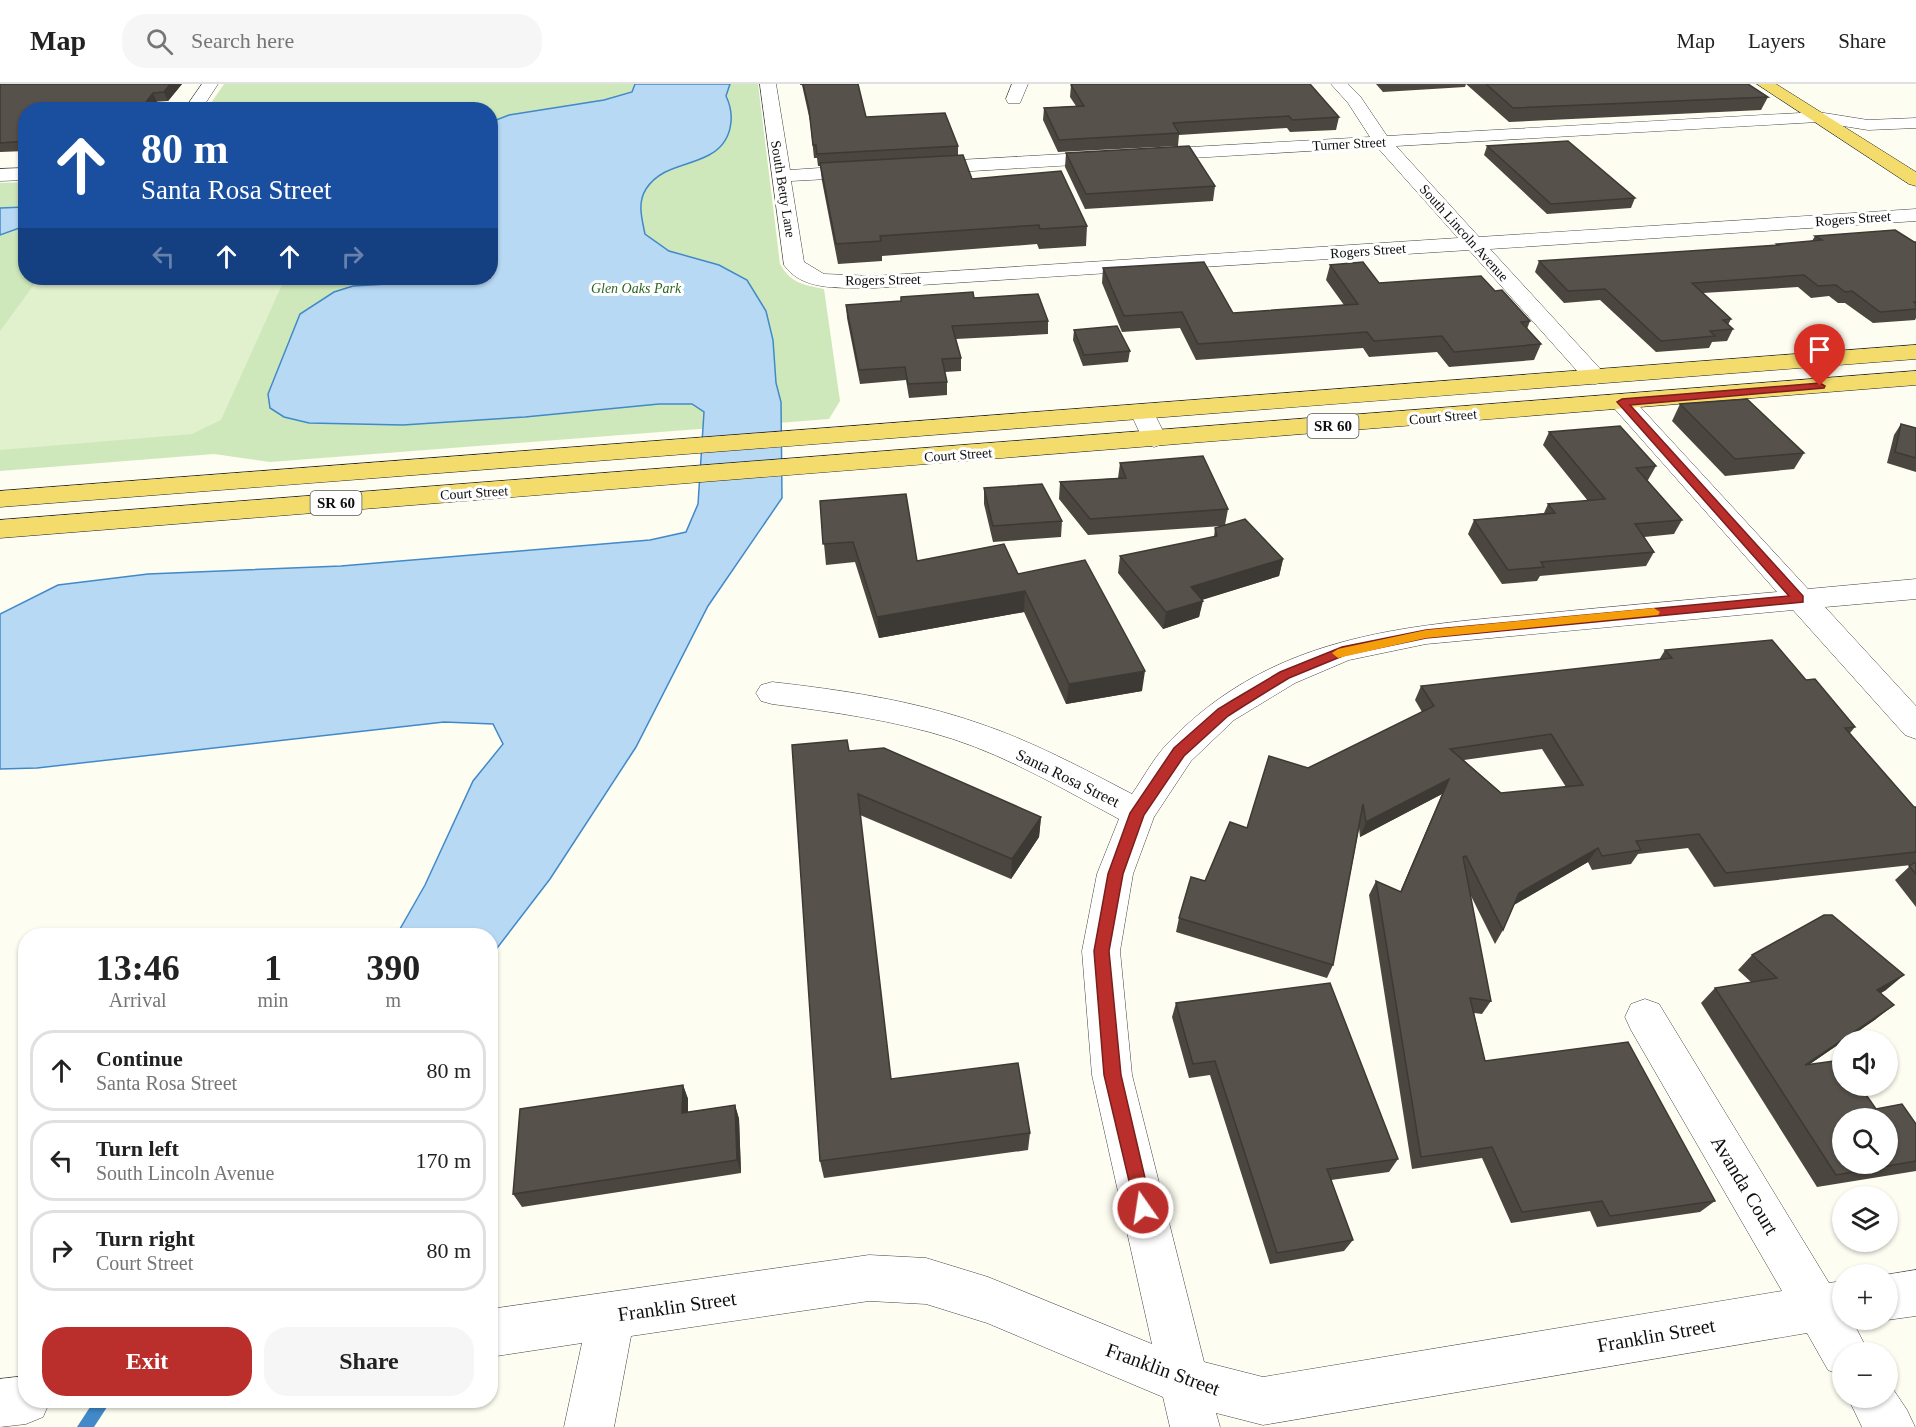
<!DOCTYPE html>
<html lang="en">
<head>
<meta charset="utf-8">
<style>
	:root { --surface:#fff; --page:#f6f6f6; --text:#222; --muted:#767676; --line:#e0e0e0; --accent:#ba2f2b }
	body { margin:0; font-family:Georgia,serif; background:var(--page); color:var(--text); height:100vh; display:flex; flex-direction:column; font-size:22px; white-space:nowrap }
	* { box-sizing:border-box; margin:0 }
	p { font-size:20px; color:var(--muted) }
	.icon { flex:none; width:33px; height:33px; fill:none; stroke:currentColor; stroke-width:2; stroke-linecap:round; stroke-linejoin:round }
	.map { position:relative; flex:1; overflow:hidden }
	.panel { position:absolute; left:18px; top:844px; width:480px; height:480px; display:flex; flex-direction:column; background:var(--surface); border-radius:24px; box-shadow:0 2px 4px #0004 }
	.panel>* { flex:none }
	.top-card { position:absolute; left:18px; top:18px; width:480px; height:183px; border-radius:24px; box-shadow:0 2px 4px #0004; background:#1a4fa0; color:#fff; overflow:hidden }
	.fabs { position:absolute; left:1832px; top:946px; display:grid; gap:12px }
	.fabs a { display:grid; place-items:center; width:66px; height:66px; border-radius:50%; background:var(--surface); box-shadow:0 2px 4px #0004; font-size:30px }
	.pin { position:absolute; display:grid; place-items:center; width:51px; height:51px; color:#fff; margin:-62px -26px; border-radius:50% 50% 50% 0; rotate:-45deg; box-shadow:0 0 6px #0007 }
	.pin .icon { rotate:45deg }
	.me { position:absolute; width:66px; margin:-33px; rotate:347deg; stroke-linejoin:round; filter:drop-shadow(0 0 4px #0008) }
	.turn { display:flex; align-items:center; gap:21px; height:126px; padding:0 24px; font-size:27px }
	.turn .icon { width:78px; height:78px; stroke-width:2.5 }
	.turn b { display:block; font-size:42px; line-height:51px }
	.lanes { display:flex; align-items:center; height:57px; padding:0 24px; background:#0003; justify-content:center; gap:30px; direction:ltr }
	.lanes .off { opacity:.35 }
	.eta { display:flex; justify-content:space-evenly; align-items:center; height:102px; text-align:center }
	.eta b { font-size:36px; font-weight:800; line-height:42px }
	.cta { display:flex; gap:12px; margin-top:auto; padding:12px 24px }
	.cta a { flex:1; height:69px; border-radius:24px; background:var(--accent); color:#fff; font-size:24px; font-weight:800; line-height:69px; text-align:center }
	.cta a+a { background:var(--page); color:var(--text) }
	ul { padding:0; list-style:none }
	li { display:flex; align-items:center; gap:18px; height:81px; margin:0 12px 9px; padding:0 12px; border:3px solid var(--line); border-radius:24px }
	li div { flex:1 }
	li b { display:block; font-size:22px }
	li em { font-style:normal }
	header { display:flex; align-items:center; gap:36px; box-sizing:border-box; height:84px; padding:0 30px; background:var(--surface); border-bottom:2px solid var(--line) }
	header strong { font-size:28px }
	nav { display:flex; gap:33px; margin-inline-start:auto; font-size:21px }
	.search { width:420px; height:54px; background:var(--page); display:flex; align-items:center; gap:15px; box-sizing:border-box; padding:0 21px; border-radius:24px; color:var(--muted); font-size:22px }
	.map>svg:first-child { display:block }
	.green { fill:#cfe8bb }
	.pitch { fill:#e1f0cd }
	.water { fill:#b8d9f4; stroke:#4189c8; stroke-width:1.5 }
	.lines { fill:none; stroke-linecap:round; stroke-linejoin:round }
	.stream { fill:#4189c8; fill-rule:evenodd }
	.minor-casing { stroke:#424242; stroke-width:1 }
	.major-casing { stroke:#202020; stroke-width:1 }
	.minor { fill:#fff; fill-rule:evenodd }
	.major { fill:#f3dc6c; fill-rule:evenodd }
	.wall { fill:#4b4640; fill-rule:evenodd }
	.shaded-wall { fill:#3d3934 }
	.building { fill:#57514b; stroke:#3d3934; stroke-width:1.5; fill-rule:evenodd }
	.route { fill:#ba2f2b; stroke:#791f1c; stroke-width:1.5 }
	.slow { fill:#f59e0b }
	.labels { text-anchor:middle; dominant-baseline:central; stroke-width:6; stroke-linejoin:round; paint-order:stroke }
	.far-street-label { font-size:14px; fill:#0f0f0f; stroke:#fff }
	.far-park-label { font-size:14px; font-style:italic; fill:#2a6521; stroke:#fff }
	.shield { fill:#fff; stroke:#575757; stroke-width:1.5 }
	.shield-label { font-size:15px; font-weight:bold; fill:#0f0f0f }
	.street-label { font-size:16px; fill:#0f0f0f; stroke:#fff }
	.near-street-label { font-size:20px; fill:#0f0f0f; stroke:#fff }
</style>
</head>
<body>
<header>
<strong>Map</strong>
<div class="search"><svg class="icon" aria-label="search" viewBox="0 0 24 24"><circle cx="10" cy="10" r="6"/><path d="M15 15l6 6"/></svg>Search here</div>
<nav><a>Map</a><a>Layers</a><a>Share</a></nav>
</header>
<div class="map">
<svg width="1916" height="1343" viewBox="0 0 1916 1343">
	<rect width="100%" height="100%" fill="#fefdf1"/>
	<path class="green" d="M224,0h534l22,180c10,19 24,21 44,25l16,112 -11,18 -559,43 -56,-8 -214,17v-288l25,-1 1,96h464v-168l-283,-1z"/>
	<polygon class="pitch" points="39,194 285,194 221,336 192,350 0,366 0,247"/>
	<g class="water">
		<path d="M635,0h95l-4,12c10,21 6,47 -17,59 -22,12 -48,11 -63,34 -9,14 -4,30 -1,45l24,17 50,14 28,15 19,31 7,29 3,43 5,19 1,96 -74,108 -72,141 -86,132 -59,77 -1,-20h-94l29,-51 48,-104 30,-37 -10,-20 -49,-2 -407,46 -37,1v-155l58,-29 90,-11 193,-8 309,-26 36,-8 12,-28 6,-92 -12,-8h-33l-134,13 -122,8 -94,-2 -25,-6 -14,-9 -2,-14 32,-80 34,-22 19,-6 34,-2 36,-6h67l1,-156 18,-7 95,-15 28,-8z"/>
		<polygon points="25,123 25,142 0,151 0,124"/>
	</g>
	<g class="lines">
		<polygon class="stream" points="94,1317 111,1317 94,1343 77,1343"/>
		<defs>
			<g id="minor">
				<polygon points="202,0 218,0 201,26 184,26"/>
				<path d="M760,0h16l14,86 74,-5 7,2 2,4 -2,4 -7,2 -73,4 13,81 20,12 50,2 584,-38 -81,-91 -455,27 -7,-2 -2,-4 2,-4 7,-2 448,-25 -22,-34 -17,-19h17l12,12 27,40 431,-24 50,8 48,-2v10l-48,2 -50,-8 -422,24 83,91 437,-28v12l-426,28 113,123 4,5 -4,5 -8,2 -8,-2 -118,-132 -595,38c-29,-1 -71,5 -90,-23z"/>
				<polygon points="1012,0 1028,0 1020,19 1008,19 1006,15"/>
				<polygon points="26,84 26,96 0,97 0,85"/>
				<path d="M1622,311l9,2 177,192 108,-10v20l-91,8 91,99v33l-11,-4 -112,-125 -367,34 -77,16 -54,23 -61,37 -43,41 -37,56 -21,57 -13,77 12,124 72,287 59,15 519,-86 -151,-261 -6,-13 6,-13 14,-5 14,5 170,279 13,-2v39h17l-6,2 16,31h-27v23l-14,-6 -21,-37 -544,92 -47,-12 4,14h-50l-7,-30 -176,-74 -61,-19 -57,-3 -238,35 -17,91h-50l18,-84 -92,14v-48l379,-54 57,3 62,19 164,67 -60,-269 -10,-124 15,-77 22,-55c-54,-29 -108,-61 -166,-80 -59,-19 -120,-27 -181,-35l-11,-3 -5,-8 5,-8 11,-3c70,8 139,18 206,41 54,18 104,45 154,71 12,-17 22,-37 37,-52 102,-106 231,-116 368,-128 80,-8 160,-15 240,-22l-164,-185 -3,-5 3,-5z"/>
				<polygon points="1142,321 1151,323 1167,355 1163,360 1154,363 1145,360 1130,328 1133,323"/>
				<polygon points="1916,1186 1916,1232 1887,1236 1887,1191 1884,1191"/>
				<polygon points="26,1292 26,1317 50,1317 43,1333 26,1340 0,1343 0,1295"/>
				<polygon points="1887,1296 1907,1326 1915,1343 1862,1343 1848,1314 1887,1314"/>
			</g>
			<g id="major">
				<polygon points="1757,0 1776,0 1916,88 1916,102 1909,100"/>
				<polygon points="1916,261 1916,275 0,423 0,407"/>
				<polygon points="1916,287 1916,301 0,454 0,436"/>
			</g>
		</defs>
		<use href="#minor" class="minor-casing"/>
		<use href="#major" class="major-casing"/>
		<use href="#minor" class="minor"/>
		<use href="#major" class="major"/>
	</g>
	<g class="wall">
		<polygon points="0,0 182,0 168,17 26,26 26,67 0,68"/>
		<polygon points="800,0 858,0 866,33 958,62 958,71 972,95 1087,142 1086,162 1039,165 1037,160 882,172 882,177 838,180 822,97 820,82 818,82 817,74 814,74 810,37 802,1 800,1"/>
		<polygon points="1376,0 1466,0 1465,3 1383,8"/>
		<polygon points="1466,0 1748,0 1768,13 1761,26 1509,38"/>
		<polygon points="1071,1 1339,33 1336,46 1290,48 1287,44 1179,51 1178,62 1058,68 1043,36 1044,24 1076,22 1070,13"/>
		<polygon points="1487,62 1635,114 1631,124 1547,130 1484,71"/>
		<polygon points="1066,69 1215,102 1213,117 1085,125 1065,83"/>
		<polygon points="1815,152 1916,158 1916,234 1915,236 1873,239 1845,219 1838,219 1829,212 1811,214 1798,203 1703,209 1731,235 1728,241 1733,245 1727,257 1712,258 1709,264 1656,268 1600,216 1564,219 1535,188 1539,177 1776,162 1777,160 1812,157"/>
		<polygon points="1330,181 1379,199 1495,207 1530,237 1527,245 1541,260 1534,276 1449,283 1437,268 1369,273 1363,264 1196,276 1180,244 1122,248 1102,199 1103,184 1233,229 1344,221 1326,196"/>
		<polygon points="901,213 974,214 1048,237 1048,250 956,255 961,274 961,287 945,288 947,298 947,311 909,314 906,296 860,300 847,234 846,221 901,217"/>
		<polygon points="1074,246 1130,267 1128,278 1083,282 1073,256"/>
		<polygon points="1680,320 1804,369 1794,385 1725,392 1672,337"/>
		<polygon points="1901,340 1916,344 1916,388 1887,379 1894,351"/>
		<polygon points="1549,348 1656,382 1648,396 1647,396 1682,436 1674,450 1644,453 1654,468 1646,482 1540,492 1537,497 1502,500 1468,450 1474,436 1544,429 1548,420 1588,417 1543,361"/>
		<polygon points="1120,379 1228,425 1225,441 1283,475 1279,492 1202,516 1199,533 1163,545 1118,489 1120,472 1214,453 1215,444 1222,442 1088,451 1059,415 1060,398 1118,394"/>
		<polygon points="984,404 1062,437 1061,453 993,458 984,420"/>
		<polygon points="820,417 917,477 1018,490 1142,607 1066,620 1024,528 879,554 855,478 826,481"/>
		<path d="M1665,566l141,30 49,47 -5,6 64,74h2v100l-21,-27 16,-15 -197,22 -26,-39 -50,6 -7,10 -39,6 -4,-8 -74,43 -11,25 -8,14 -25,-50 21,107 -9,13 -8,-1 11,48 230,140 -15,11 -103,15 -7,-16 -79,12 -29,-65 -70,11 -43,-274 7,-14 24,11 42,-98 -82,43 -1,-9 -26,137 -6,13 -151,-46 3,-14 26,-37 42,-53 61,-60 114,-56 -7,-12 6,-14 238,-26zM1542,665l24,38 -65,6 -37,-33z"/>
		<polygon points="849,667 1041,733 1039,753 1011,795 860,731 891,995 1030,1049 1028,1066 824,1094 820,1077"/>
		<polygon points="1752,871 1886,906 1881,909 1876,935 1844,957 1842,957 1842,958 1810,980 1876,1025 1916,1040 1916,1087 1817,1103 1701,919 1715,904 1751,898 1738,886"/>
		<polygon points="1176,919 1398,1075 1389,1088 1331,1096 1353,1156 1344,1167 1270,1180 1210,991 1189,994 1172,933"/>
		<polygon points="683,1001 688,1015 688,1028 735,1021 739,1035 741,1089 522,1123 513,1110"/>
	</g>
	<g class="shaded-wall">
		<polygon points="170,0 182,0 168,17 164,8"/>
		<polygon points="153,9 157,18 152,26 140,26"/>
		<polygon points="1283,475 1279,492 1188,520 1191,503"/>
		<polygon points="1025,507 1024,528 879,554 877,533"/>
		<polygon points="1203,517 1199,533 1163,545 1166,528"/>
		<polygon points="1145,587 1142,607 1066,620 1069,600"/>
		<polygon points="1449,695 1442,710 1360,753 1366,738"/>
		<polygon points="1041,733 1039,753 1011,795 1012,775"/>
		<polygon points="1598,764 1588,778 1510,823 1519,809"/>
		<polygon points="1904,891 1886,906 1860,921 1877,906"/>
		<polygon points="1894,921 1876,935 1844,957 1842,957 1842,958 1788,995 1805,981"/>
		<polygon points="683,1001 688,1015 688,1042 682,1029"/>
		<polygon points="735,1021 739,1035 741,1089 737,1076"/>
	</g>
	<g class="building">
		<polygon points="0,0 170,0 164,8 153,9 140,26 26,26 26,57 0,59"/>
		<polygon points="803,0 858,0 866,33 945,29 958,62 817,70 816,61 813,61 809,25"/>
		<polygon points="1073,0 1310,0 1339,33 1292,36 1289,32 1173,39 1179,49 1059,56 1044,24 1084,22 1071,1"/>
		<polygon points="1486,0 1748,0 1768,13 1513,24"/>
		<polygon points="1568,57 1635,114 1551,120 1487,62"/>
		<polygon points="1189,62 1215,102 1086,110 1066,69"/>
		<polygon points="963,71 972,95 1061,87 1087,142 1040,145 1039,141 880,152 881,157 836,160 820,79"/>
		<polygon points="1895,146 1914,158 1916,158 1916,218 1914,218 1916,220 1916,225 1880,228 1852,207 1845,208 1836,201 1818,202 1804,191 1692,199 1731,235 1723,236 1733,245 1710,247 1715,252 1661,257 1605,205 1568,207 1539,177 1779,161 1777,160 1822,156 1815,152"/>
		<polygon points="1204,178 1233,229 1358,220 1330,181 1363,178 1379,199 1481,192 1495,207 1502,206 1530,237 1521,238 1541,260 1454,268 1442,252 1374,257 1367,248 1198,260 1182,228 1124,232 1103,184"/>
		<polygon points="973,208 974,214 1038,210 1048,237 952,242 961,274 942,275 947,298 908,300 905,283 859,286 846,221 901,217 901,213"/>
		<polygon points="1117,242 1130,267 1084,271 1074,246"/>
		<polygon points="1747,315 1804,369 1735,375 1680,320"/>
		<polygon points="1901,340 1916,344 1916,374 1895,368"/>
		<polygon points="1620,342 1656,382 1636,384 1682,436 1635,440 1654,468 1541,478 1544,483 1508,486 1474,436 1555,429 1548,420 1605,415 1549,348"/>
		<polygon points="1203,372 1228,425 1090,435 1060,398 1126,394 1120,379"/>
		<polygon points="1042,400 1062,437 993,442 984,404"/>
		<polygon points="906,410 917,477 1004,460 1018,490 1085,476 1145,587 1069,600 1025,507 877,533 853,458 823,460 820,417"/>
		<polygon points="1245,435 1283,475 1191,503 1203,517 1166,528 1120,472 1217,452 1215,444"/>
		<path d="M1772,556l34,40 9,-1 40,48 -10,1 69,79h2v45l-190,21 -27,-39 -63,7 5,9 -39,6 -4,-8 -79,45 -16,37 -37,-74 -3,1 28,144 -21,-3 15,63 143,-19 87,159 -105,15 -8,-15 -80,11 -30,-65 -71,10 -45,-276 25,11 48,-113 -83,43 -3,-18 -30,161 -154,-47 12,-41 14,4 25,-59 17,6 22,-72 39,12 126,-62 -13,-20 251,-28 -7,-8zM1551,650l32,51 -82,8 -51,-44z"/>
		<polygon points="847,656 849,667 884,664 1041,733 1012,775 858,710 891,995 1018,979 1030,1049 820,1077 792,661"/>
		<polygon points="1916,778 1916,790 1909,782"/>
		<path d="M1824,831h8l72,60 -27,15 17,15 -89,60 36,-5 1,1v25h18l16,23 26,-5 14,20v37l-80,14 -121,-187 62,-10 -25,-23zM1842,1035h45v45h-45z"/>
		<polygon points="1330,899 1398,1075 1327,1085 1353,1156 1277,1169 1215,977 1193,980 1176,919"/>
		<polygon points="683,1001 682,1029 735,1021 737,1076 513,1110 520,1025"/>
	</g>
	<polygon class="route" points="1820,299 1825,302 1824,304 1630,321 1803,512 1803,518 1426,554 1345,571 1289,594 1242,623 1228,632 1184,672 1144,731 1123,790 1109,867 1121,991 1152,1124 1150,1131 1143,1133 1137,1131 1104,991 1094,867 1108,790 1130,729 1174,664 1218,625 1233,616 1280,588 1342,563 1426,546 1789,512 1617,318 1622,315"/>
	<polygon class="slow" points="1654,524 1660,528 1658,531 1426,554 1338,574 1332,569 1338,565 1426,546"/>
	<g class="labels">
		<g class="far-street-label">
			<text transform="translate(1349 60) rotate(-3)">Turner Street</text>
			<text transform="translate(783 105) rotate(81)">South Betty Lane</text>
			<text transform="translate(1853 135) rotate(-4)">Rogers Street</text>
			<text transform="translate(1464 149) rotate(48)">South Lincoln Avenue</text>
			<text transform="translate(1368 167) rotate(-4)">Rogers Street</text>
			<text transform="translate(883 196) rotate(-1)">Rogers Street</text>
			<text transform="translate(1443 333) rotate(-5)">Court Street</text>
			<text transform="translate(958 371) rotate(-4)">Court Street</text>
			<text transform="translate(474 409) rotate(-4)">Court Street</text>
		</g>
		<g class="far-park-label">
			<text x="636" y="204">Glen Oaks Park</text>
		</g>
		<g class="shield">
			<rect x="1307.5" y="330" width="51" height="24" rx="4.5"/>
			<rect x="310.5" y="407" width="51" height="24" rx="4.5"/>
		</g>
		<g class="shield-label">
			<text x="1333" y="342">SR 60</text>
			<text x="336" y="419">SR 60</text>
		</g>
		<g class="street-label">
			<text transform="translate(1068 694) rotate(26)">Santa Rosa Street</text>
		</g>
		<g class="near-street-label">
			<text transform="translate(1745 1101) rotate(59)">Avanda Court</text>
			<text transform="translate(677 1222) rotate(-8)">Franklin Street</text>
			<text transform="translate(1656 1251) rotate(-10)">Franklin Street</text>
			<text transform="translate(1163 1285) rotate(20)">Franklin Street</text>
		</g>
	</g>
</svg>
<div class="fabs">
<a><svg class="icon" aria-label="sound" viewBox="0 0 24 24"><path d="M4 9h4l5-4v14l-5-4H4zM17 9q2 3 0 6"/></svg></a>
<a><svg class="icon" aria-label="search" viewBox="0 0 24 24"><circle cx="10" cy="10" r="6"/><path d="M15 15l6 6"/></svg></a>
<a><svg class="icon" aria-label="layers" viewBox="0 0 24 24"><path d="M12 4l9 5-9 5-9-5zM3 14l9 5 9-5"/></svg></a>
<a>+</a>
<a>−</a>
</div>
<div class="pin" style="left:1820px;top:302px;background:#d93025"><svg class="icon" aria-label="arrive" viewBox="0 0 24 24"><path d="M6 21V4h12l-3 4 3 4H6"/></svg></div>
<svg class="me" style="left:1143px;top:1124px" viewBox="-20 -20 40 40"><circle r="17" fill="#ba2f2b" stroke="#fff" stroke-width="3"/><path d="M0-11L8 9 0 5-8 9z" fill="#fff"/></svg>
<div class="top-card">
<div class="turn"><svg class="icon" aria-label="ahead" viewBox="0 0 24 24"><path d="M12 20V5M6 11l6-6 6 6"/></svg><div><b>80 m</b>Santa Rosa Street</div></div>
<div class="lanes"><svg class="icon off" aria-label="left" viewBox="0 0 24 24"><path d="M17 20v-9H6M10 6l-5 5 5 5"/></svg><svg class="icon" aria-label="ahead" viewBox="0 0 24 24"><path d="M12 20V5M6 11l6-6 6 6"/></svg><svg class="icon" aria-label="ahead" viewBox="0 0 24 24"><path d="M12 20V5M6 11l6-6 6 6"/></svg><svg class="icon off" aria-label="right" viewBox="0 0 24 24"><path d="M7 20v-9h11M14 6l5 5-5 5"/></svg></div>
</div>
<section class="panel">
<div class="eta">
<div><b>13:46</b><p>Arrival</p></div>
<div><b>1</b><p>min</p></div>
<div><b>390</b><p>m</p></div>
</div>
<ul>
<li><svg class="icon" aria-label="ahead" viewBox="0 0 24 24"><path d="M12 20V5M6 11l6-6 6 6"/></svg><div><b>Continue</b><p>Santa Rosa Street</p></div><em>80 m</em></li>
<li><svg class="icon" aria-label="left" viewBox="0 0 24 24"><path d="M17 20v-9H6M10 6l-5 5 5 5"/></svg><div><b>Turn left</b><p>South Lincoln Avenue</p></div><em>170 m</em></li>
<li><svg class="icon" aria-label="right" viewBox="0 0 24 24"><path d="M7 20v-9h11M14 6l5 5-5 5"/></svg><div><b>Turn right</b><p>Court Street</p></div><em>80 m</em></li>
</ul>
<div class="cta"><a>Exit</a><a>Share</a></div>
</section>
</div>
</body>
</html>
